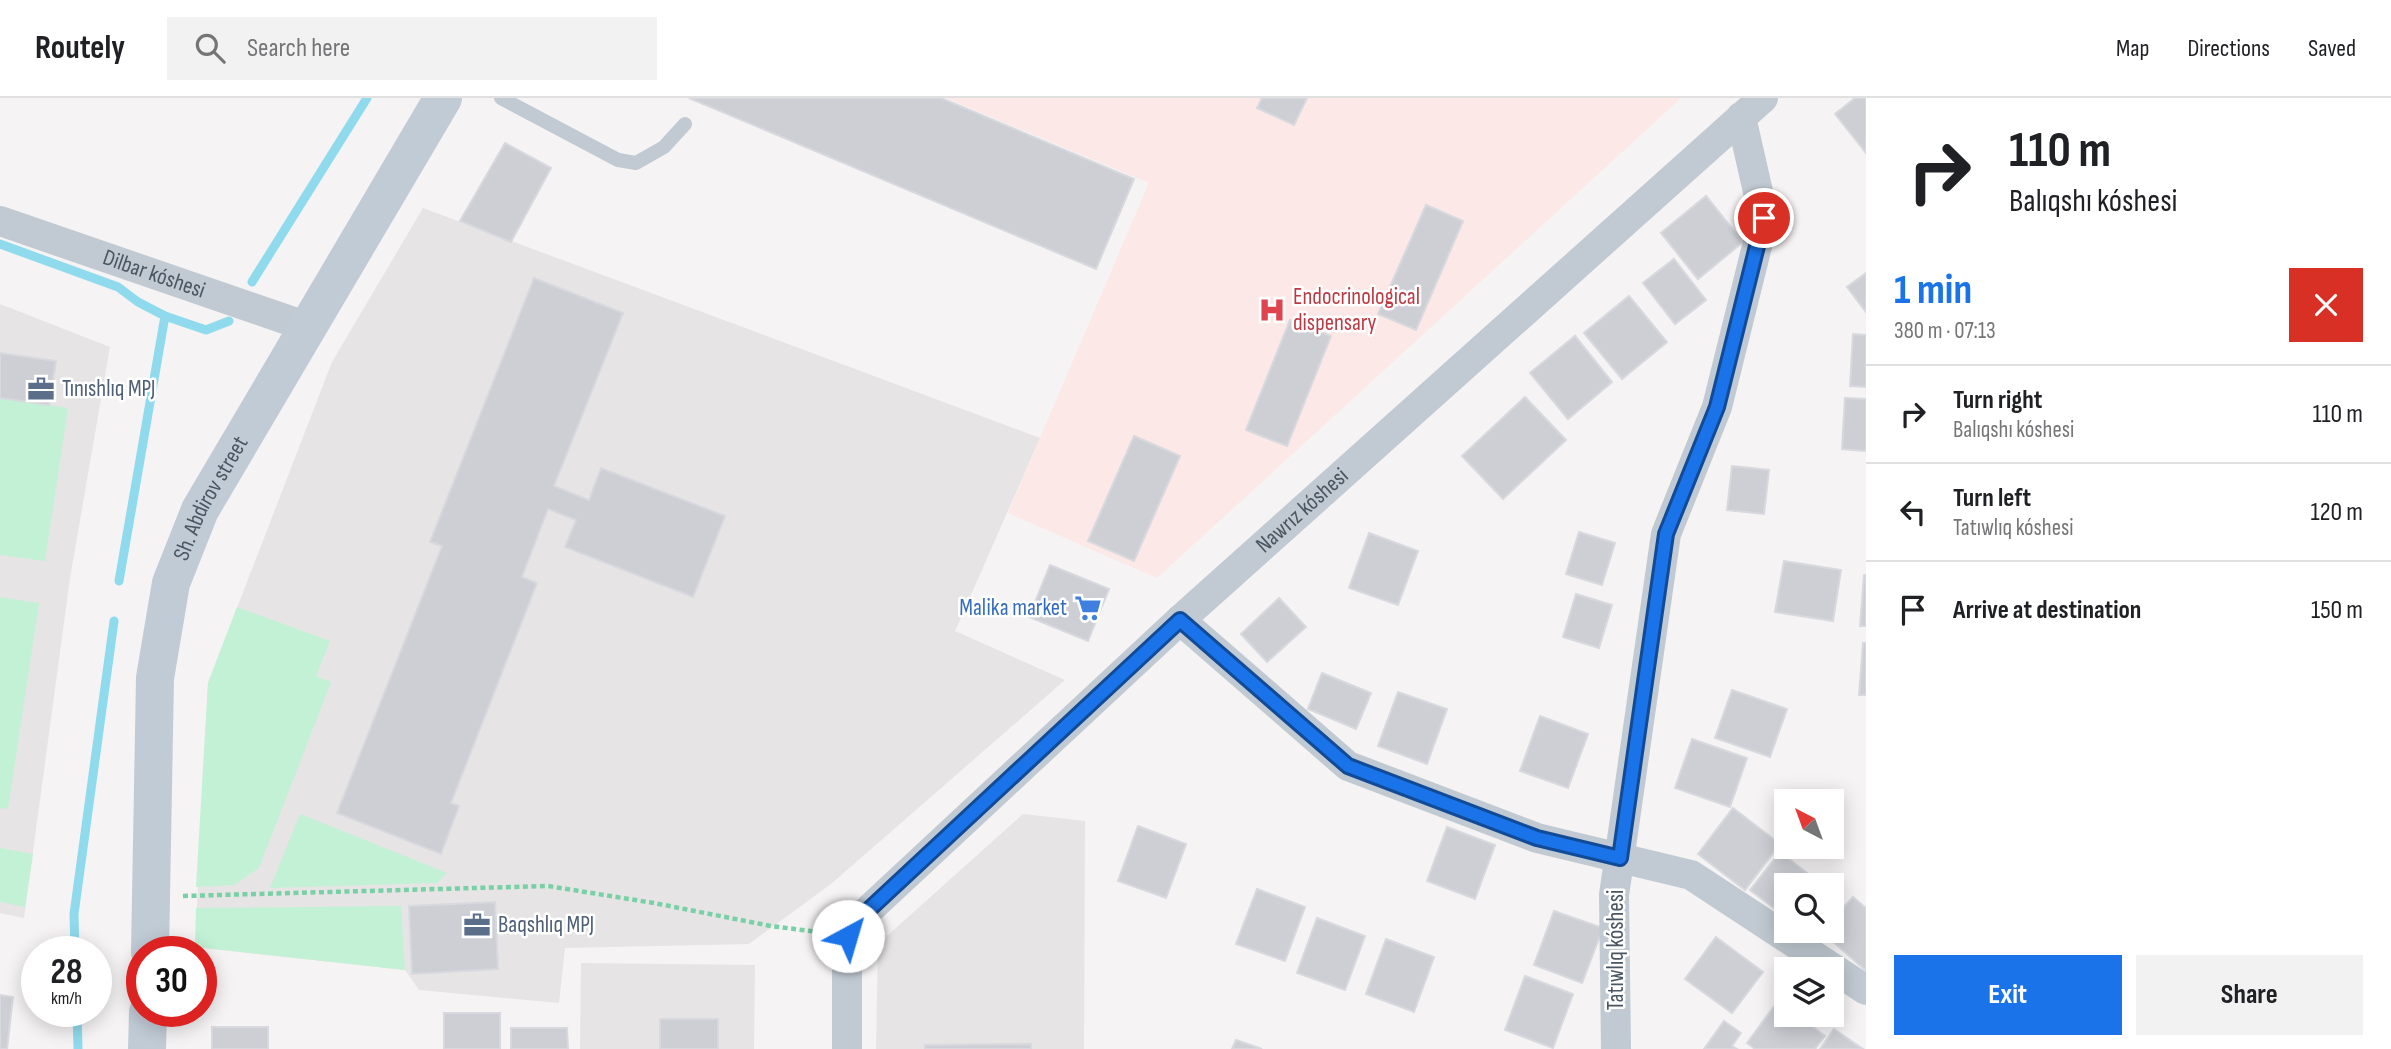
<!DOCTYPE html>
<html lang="en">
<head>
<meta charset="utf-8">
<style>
	:root { --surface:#fff; --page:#f2f2f2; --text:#202124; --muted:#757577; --line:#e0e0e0; --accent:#1a73e8 }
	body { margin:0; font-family:"Sofia Sans Condensed",sans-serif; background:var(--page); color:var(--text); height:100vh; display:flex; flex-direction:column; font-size:26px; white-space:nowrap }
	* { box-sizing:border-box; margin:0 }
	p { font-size:23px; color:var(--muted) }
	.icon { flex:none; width:38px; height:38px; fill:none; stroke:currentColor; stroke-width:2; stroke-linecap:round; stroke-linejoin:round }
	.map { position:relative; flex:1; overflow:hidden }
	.sheet { display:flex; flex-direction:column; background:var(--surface); width:525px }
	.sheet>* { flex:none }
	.banner { background:#fff; color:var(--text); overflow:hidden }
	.needle { width:46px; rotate:319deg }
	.buttons { position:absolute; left:1774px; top:691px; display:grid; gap:14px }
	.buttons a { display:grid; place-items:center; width:70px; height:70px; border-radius:0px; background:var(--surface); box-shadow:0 4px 18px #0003; font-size:35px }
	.speed { position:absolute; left:21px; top:838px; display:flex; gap:14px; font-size:35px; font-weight:700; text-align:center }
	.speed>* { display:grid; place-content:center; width:91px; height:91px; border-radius:50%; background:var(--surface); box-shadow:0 4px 18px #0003; line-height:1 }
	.speed small { font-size:18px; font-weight:400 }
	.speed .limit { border:10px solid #d22; background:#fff; color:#111 }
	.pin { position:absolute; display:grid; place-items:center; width:60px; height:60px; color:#fff; margin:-30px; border:4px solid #fff; border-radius:50%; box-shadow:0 2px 7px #0007 }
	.me { position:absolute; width:77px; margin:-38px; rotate:39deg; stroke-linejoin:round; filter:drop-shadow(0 0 5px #0008) }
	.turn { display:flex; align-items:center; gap:24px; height:147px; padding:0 28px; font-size:32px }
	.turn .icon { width:91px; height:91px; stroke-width:2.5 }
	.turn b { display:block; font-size:49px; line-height:60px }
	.round { display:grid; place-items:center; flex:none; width:74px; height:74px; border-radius:0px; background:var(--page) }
	.head { display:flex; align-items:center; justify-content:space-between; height:119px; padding:0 28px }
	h1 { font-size:42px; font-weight:700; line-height:52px; color:var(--accent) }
	.primary-button { display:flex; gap:14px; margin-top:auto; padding:14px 28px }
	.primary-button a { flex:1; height:80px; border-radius:0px; background:var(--accent); color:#fff; font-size:28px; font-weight:700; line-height:80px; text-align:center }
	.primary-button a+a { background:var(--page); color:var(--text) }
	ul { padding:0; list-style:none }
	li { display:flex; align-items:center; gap:21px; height:98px; padding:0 28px; border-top:2px solid var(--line) }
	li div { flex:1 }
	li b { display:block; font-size:26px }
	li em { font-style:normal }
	header { display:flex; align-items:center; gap:42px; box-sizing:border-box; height:98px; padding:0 35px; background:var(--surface); border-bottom:2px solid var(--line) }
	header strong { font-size:33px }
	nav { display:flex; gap:38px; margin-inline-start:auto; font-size:24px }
	.search { width:490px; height:63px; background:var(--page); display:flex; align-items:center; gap:18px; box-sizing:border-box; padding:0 24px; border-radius:0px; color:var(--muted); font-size:26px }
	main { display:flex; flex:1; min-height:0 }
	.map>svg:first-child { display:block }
	.education { fill:#e6e4e5 }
	.medical { fill:#fce8e6 }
	.green { fill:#c3f1d5 }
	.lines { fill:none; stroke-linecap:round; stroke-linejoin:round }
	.stream { stroke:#90daee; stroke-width:9 }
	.building { fill:#cdcfd5; stroke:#d7d9de; stroke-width:2 }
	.path { stroke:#7ad0a6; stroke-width:4.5; stroke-dasharray:5 3.5; stroke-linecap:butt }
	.lane { stroke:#c1cad2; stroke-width:14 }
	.street { stroke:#c1cad2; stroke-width:30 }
	.secondary { stroke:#c1cbd6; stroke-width:38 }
	.route-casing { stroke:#114b97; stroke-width:18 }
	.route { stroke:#1a73e8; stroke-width:12 }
	.labels { text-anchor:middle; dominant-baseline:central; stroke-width:5; stroke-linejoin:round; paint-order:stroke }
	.street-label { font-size:23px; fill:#4a5661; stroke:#fff }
	.health-label { font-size:23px; fill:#be3a42; stroke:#fff; text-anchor:start }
	.service-label { font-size:23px; fill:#4e5e75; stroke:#fff; text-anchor:start }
	.shop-label { font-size:23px; fill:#366cbe; stroke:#fff; text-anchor:end }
</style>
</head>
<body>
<header>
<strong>Routely</strong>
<div class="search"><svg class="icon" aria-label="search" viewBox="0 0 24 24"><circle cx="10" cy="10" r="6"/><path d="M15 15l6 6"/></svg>Search here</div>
<nav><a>Map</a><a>Directions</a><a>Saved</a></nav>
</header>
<main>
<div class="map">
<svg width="1866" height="951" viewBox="0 0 1866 951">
	<rect width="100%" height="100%" fill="#f5f3f3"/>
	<g class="education">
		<polygon points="423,110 1040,340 955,533 1065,582 831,786 749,846 565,850 559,905 419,892 405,872 195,849 208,585 332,264"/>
		<polygon points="0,206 110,249 70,480 24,820 0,815"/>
		<polygon points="1023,716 1085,723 1084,951 876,951 878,846"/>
		<polygon points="581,865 755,867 754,951 580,951"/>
	</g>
	<polygon class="medical" points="946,0 1681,0 1157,480 1008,415 1149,85"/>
	<g class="green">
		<polygon points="0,300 68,310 45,463 0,457"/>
		<polygon points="0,499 39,505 8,711 0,710"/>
		<polygon points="237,509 330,543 316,578 331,584 259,770 234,787 196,789 208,585"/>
		<polygon points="300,716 447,775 437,785 270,790"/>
		<polygon points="0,750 33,756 25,809 0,804"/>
		<polygon points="401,808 405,872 195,849 196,810"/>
	</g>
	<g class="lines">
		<g class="stream">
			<polyline points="0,146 118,189 138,204 165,218"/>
			<polyline points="252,184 367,0"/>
			<polyline points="119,483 165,218 206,232 229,223"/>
			<polyline points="75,854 74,816 114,523"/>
			<polyline points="77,914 78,951"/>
		</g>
	</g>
	<g class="building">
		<polygon points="689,0 941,0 1134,81 1096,171"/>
		<polygon points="1262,0 1307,0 1294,27 1257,10"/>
		<polygon points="1855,0 1866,0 1866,55 1835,16"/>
		<polygon points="505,45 551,70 511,144 460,123"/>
		<polygon points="1706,98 1743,144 1698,181 1661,135"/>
		<polygon points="1426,107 1463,123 1416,232 1378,216"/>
		<polygon points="1674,161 1706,202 1675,226 1643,185"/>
		<polygon points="1866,175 1866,214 1847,189"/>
		<polygon points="534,180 623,215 554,388 589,402 601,370 725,418 693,499 565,449 576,422 548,411 522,479 537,485 451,705 459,708 441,756 337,715 442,448 430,444"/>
		<polygon points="1629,198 1667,244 1622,281 1584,235"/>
		<polygon points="1290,222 1331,238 1287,348 1246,332"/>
		<polygon points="1853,236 1866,237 1866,289 1850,288"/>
		<polygon points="1575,238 1612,284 1568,321 1530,275"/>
		<polygon points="0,255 56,263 49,307 0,300"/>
		<polygon points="1525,299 1566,342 1503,401 1462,358"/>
		<polygon points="1845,300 1866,301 1866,353 1842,351"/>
		<polygon points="1134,338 1180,358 1134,463 1088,443"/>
		<polygon points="1732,368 1769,372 1764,416 1727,412"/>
		<polygon points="1579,434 1615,445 1602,487 1566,476"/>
		<polygon points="1369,435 1418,453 1398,507 1349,490"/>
		<polygon points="1784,463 1841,472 1833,523 1775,514"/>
		<polygon points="1050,467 1109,491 1088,543 1029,519"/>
		<polygon points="1864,477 1866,477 1866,528 1860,528"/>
		<polygon points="1576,496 1612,507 1599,550 1563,539"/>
		<polygon points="1279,500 1306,529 1267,564 1241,536"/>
		<polygon points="1863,545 1866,545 1866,597 1859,597"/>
		<polygon points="1322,575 1371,595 1356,631 1308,611"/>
		<polygon points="1732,592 1787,611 1770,659 1715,640"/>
		<polygon points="1398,594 1447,611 1427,666 1378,648"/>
		<polygon points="1540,618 1588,636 1568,690 1520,673"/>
		<polygon points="1692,641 1747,660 1730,709 1675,690"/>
		<polygon points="1733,710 1780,746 1745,792 1698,756"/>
		<polygon points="1138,728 1186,746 1166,800 1118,783"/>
		<polygon points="1447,729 1495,747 1475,801 1427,783"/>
		<polygon points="1780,754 1824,788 1787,788 1787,820 1750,792"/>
		<polygon points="1257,791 1305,809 1285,863 1236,846"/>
		<polygon points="1853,799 1866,810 1866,873 1822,834 1832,833 1832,822"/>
		<polygon points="495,804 498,871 412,876 409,808"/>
		<polygon points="1554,813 1603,830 1582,885 1534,867"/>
		<polygon points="1317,820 1365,838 1345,892 1297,875"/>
		<polygon points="1716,839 1763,874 1732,915 1685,881"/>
		<polygon points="1386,841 1434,859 1414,914 1366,896"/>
		<polygon points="30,866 37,866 37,911 31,911"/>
		<polygon points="1525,878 1573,896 1553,950 1505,932"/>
		<polygon points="0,897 13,899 7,951 0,951"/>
		<polygon points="1778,903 1787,910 1787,917 1797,917 1825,938 1815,951 1755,951 1747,945"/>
		<rect x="444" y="915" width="56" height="36"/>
		<rect x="660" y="921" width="58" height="30"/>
		<polygon points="1724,923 1741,935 1732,948 1737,951 1704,951"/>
		<rect x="212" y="929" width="56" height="22"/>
		<polygon points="511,930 567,930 568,951 511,951"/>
		<polygon points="1834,931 1863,951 1820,951"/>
		<polygon points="1236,942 1262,951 1232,951"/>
		<polygon points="1031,946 1031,951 925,951 925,947"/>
	</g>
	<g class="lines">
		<polyline class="path" points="183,798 548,788 654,805 771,828 818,834"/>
		<polyline class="lane" points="501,0 618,62 636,65 664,49 685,26"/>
		<g class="street">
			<path id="s1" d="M0,123l308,106"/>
			<polyline points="1180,522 1348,668 1537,740 1691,777 1866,892"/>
			<path id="s2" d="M847,951v-119l333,-310 583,-522"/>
			<polyline points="1616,951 1614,797 1666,436 1717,309 1764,120 1741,19"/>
		</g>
		<g class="secondary">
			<path id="s3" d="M150,854l5,-274 16,-95 29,-73 243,-412"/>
			<polyline points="147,951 148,914"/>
		</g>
	</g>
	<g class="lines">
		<defs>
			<polyline id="route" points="848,838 847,832 1180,522 1348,668 1537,740 1620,760 1666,436 1717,309 1764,120"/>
		</defs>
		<use href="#route" class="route-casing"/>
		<use href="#route" class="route"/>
	</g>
	<defs>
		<symbol id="hospital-bare" viewBox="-9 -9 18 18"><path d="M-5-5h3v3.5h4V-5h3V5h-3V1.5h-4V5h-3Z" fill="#e0444e" stroke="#fff" stroke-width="2.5" paint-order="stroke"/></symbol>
		<symbol id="office-bare" viewBox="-9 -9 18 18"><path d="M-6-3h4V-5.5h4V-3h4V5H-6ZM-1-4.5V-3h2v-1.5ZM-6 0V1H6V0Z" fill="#5c6f8a" stroke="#fff" stroke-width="2.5" paint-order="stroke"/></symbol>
		<symbol id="supermarket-bare" viewBox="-9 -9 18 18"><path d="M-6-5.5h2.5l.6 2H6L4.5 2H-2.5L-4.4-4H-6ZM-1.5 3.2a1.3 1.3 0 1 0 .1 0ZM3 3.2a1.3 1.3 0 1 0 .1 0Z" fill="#3f7fe0" stroke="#fff" stroke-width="2.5" paint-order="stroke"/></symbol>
	</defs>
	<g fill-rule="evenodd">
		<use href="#hospital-bare" x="1253" y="193" width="38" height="38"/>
		<use href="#office-bare" x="22" y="272" width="38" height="38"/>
		<use href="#supermarket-bare" x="1069" y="491" width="38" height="38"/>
		<use href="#office-bare" x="458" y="808" width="38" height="38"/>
	</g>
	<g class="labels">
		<g class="street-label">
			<text stroke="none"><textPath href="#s1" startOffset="163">Dilbar kóshesi</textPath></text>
			<text stroke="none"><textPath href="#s3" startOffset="464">Sh. Abdirov street</textPath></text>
			<text stroke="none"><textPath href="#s2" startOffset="738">Nawrız kóshesi</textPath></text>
			<text transform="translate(1616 852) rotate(-90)">Tatıwlıq kóshesi</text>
		</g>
		<g class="health-label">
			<text x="1293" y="199">Endocrinological<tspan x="1293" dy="26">dispensary</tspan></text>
		</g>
		<g class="service-label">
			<text x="62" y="291">Tınıshlıq MPJ</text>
			<text x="498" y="827">Baqshlıq MPJ</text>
		</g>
		<g class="shop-label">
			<text x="1067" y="510">Malika market</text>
		</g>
	</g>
</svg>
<div class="buttons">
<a><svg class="needle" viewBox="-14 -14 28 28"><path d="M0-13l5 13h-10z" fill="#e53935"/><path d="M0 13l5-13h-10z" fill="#757577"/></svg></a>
<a><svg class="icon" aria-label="search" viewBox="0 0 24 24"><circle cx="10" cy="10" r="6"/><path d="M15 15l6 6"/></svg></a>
<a><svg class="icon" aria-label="layers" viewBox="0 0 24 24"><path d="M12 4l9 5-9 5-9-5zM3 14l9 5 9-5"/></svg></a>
</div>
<div class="speed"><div>28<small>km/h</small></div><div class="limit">30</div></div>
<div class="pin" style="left:1764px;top:120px;background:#d93025"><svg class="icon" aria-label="arrive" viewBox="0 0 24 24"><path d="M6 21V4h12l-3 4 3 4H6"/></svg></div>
<svg class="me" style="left:848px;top:838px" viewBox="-20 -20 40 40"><circle r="19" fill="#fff"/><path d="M0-13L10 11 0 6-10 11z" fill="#1a73e8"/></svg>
</div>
<section class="sheet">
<div class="banner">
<div class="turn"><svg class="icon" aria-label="right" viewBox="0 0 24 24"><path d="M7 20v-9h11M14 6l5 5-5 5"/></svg><div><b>110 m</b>Balıqshı kóshesi</div></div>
</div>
<div class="head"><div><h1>1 min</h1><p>380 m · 07:13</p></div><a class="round" style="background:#d93025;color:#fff"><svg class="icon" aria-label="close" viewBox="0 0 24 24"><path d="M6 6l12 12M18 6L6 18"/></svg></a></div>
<ul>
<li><svg class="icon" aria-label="right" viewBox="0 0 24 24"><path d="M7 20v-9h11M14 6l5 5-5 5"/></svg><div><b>Turn right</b><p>Balıqshı kóshesi</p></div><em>110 m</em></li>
<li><svg class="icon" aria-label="left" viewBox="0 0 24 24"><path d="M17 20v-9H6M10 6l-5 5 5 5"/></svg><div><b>Turn left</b><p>Tatıwlıq kóshesi</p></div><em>120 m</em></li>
<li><svg class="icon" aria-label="arrive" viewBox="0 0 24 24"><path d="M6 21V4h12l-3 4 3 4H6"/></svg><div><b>Arrive at destination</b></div><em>150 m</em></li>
</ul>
<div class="primary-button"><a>Exit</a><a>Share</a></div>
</section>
</main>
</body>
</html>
